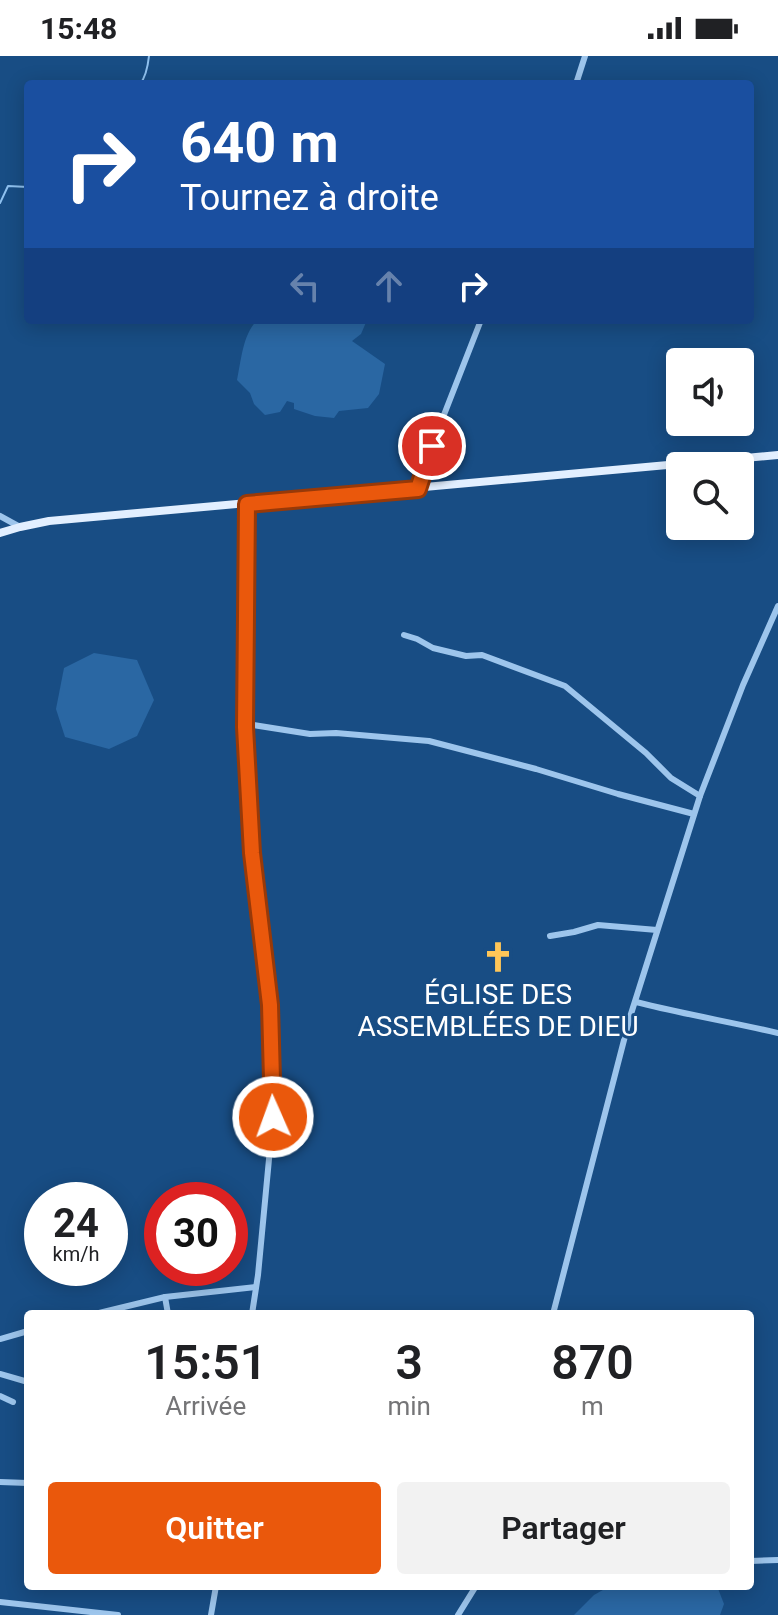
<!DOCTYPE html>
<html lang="fr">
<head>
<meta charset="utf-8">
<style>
	:root { --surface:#fff; --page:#f2f2f2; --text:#202124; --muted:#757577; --accent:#ea580c }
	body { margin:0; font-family:Roboto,sans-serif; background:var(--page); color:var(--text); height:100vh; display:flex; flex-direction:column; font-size:30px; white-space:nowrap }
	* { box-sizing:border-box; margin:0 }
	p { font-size:26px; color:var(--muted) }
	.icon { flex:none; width:44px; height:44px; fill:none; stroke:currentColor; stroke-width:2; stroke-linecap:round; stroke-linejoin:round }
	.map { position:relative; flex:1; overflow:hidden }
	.panel { position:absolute; left:24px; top:1254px; width:730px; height:280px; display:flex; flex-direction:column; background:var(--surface); border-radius:8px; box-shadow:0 4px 20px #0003 }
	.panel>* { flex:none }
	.guide { position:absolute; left:24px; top:24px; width:730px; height:244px; border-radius:8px; box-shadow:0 4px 20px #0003; background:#1a4fa0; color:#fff; overflow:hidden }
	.tools { position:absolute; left:666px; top:292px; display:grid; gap:16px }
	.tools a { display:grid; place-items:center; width:88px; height:88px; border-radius:8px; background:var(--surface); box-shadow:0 4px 20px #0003; font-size:40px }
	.speed { position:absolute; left:24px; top:1126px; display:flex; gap:16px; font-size:40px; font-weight:700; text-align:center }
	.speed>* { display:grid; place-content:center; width:104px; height:104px; border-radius:50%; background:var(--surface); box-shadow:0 4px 20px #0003; line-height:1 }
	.speed small { font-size:20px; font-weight:400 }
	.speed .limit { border:12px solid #d22; background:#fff; color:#111 }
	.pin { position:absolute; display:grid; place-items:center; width:68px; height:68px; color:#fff; margin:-34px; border:4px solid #fff; border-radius:50%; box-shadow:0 2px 8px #0007 }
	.me { position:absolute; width:88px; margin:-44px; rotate:358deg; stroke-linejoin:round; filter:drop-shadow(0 0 6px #0008) }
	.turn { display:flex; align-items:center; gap:28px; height:168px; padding:0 24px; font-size:36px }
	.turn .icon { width:104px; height:104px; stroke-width:2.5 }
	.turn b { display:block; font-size:56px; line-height:68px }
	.lanes { display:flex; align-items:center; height:76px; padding:0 24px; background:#0003; justify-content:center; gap:40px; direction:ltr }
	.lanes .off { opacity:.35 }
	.eta { display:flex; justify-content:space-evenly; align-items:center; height:136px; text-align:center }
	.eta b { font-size:48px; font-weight:600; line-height:56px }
	.cta { display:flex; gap:16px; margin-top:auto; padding:16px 24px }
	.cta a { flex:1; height:92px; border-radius:8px; background:var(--accent); color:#fff; font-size:32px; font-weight:600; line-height:92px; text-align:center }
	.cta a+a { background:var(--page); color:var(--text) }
	.status { display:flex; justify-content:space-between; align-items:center; height:56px; padding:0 40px; background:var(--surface); direction:ltr }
	.status svg { height:22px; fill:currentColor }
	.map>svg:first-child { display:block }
	.green { fill:#2a67a3 }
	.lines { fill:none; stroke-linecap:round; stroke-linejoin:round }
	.stream { stroke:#8fc1ef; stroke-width:2 }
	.minor { stroke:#9dc5ec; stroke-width:6 }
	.major { stroke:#e2efff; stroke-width:8 }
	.route-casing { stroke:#983908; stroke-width:20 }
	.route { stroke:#ea580c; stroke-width:14 }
	.labels { text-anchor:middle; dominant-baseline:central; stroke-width:6; stroke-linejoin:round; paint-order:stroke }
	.poi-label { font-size:28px; fill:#fff; stroke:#184d84 }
</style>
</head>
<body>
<div class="status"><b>15:48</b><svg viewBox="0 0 49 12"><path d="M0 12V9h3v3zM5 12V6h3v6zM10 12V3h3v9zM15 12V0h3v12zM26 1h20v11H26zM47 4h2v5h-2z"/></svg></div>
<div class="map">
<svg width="778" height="1559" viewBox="0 0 778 1559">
	<rect width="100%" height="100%" fill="#184d84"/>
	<g class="green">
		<path d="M258,264h109l-6,14 -9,7 33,23 -6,30 -11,14 -29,3 -5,7 -19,-2 -21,-7v-6l-7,-2 -7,11 -15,3 -11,-11 -4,-11 -13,-13c4,-18 6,-48 21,-60z"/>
		<polygon points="94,597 137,604 154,644 137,680 109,693 65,681 56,653 64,612"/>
		<polygon points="610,1530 717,1530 724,1548 720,1559 574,1559 594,1539"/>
	</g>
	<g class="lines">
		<g class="stream">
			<path d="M140,28c6,-7 8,-19 9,-28"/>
			<polyline points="0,147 8,130 28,131"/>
		</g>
		<g class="minor">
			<polyline points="576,28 585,0"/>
			<polyline points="418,433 440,369 481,264"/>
			<polyline points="247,448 245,671 252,797 270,949 273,1061 258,1219 252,1258"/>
			<polyline points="0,460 20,471"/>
			<polyline points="404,579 417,583 433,592 466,600 482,599 565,630 646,697 671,722 700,740"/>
			<polyline points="245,671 253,669 310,678 336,677 429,685 536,713 618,738 694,758"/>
			<polyline points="550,880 574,876 598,869 657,874"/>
			<path d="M636,946c47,12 95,20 142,31"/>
			<polyline points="165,1241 168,1258"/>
			<polyline points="95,1258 165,1241 256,1231"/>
			<polyline points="553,1258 630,961 700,740 743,629 778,550"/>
			<polyline points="0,1283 28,1275"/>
			<polyline points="0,1318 28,1326"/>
			<polyline points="0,1340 13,1346"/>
			<polyline points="0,1426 28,1427"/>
			<polyline points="750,1505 778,1504"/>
			<polyline points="0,1546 118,1559"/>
			<polyline points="211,1559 216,1530"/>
			<polyline points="458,1559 476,1530"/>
		</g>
		<polyline class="major" points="0,477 20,471 49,465 778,399"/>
	</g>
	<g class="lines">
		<defs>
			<polyline id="route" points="273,1061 270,949 252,797 245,671 247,448 418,433 432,390"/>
		</defs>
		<use href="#route" class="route-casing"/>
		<use href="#route" class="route"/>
	</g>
	<defs>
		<symbol id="church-bare" viewBox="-9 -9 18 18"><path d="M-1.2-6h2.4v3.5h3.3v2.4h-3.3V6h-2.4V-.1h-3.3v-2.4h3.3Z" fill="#ffc658" stroke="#184d84" stroke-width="2.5" paint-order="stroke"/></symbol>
	</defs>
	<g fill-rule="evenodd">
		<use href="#church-bare" x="476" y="879" width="44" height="44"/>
	</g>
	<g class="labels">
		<g class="poi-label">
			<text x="498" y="938">ÉGLISE DES<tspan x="498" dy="32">ASSEMBLÉES DE DIEU</tspan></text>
		</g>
	</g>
</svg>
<div class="tools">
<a><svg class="icon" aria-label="sound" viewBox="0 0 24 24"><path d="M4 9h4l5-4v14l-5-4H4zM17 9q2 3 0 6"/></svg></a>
<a><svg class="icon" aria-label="search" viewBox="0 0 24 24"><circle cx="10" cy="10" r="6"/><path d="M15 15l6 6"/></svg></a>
</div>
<div class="speed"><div>24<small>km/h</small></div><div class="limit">30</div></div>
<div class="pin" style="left:432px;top:390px;background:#d93025"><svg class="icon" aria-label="arrive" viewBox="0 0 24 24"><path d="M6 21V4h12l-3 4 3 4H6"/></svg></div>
<svg class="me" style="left:273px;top:1061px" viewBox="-20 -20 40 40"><circle r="17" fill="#ea580c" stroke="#fff" stroke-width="3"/><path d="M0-11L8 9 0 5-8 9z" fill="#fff"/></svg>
<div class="guide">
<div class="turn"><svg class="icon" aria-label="right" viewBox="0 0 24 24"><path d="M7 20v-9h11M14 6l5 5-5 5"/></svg><div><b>640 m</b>Tournez à droite</div></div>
<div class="lanes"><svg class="icon off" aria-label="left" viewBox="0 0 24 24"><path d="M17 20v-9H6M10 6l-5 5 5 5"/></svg><svg class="icon off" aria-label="ahead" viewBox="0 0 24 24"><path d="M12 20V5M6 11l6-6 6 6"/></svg><svg class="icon" aria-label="right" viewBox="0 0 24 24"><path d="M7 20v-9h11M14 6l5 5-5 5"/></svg></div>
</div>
<section class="panel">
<div class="eta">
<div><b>15:51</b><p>Arrivée</p></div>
<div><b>3</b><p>min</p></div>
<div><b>870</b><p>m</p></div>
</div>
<div class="cta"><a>Quitter</a><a>Partager</a></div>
</section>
</div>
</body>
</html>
